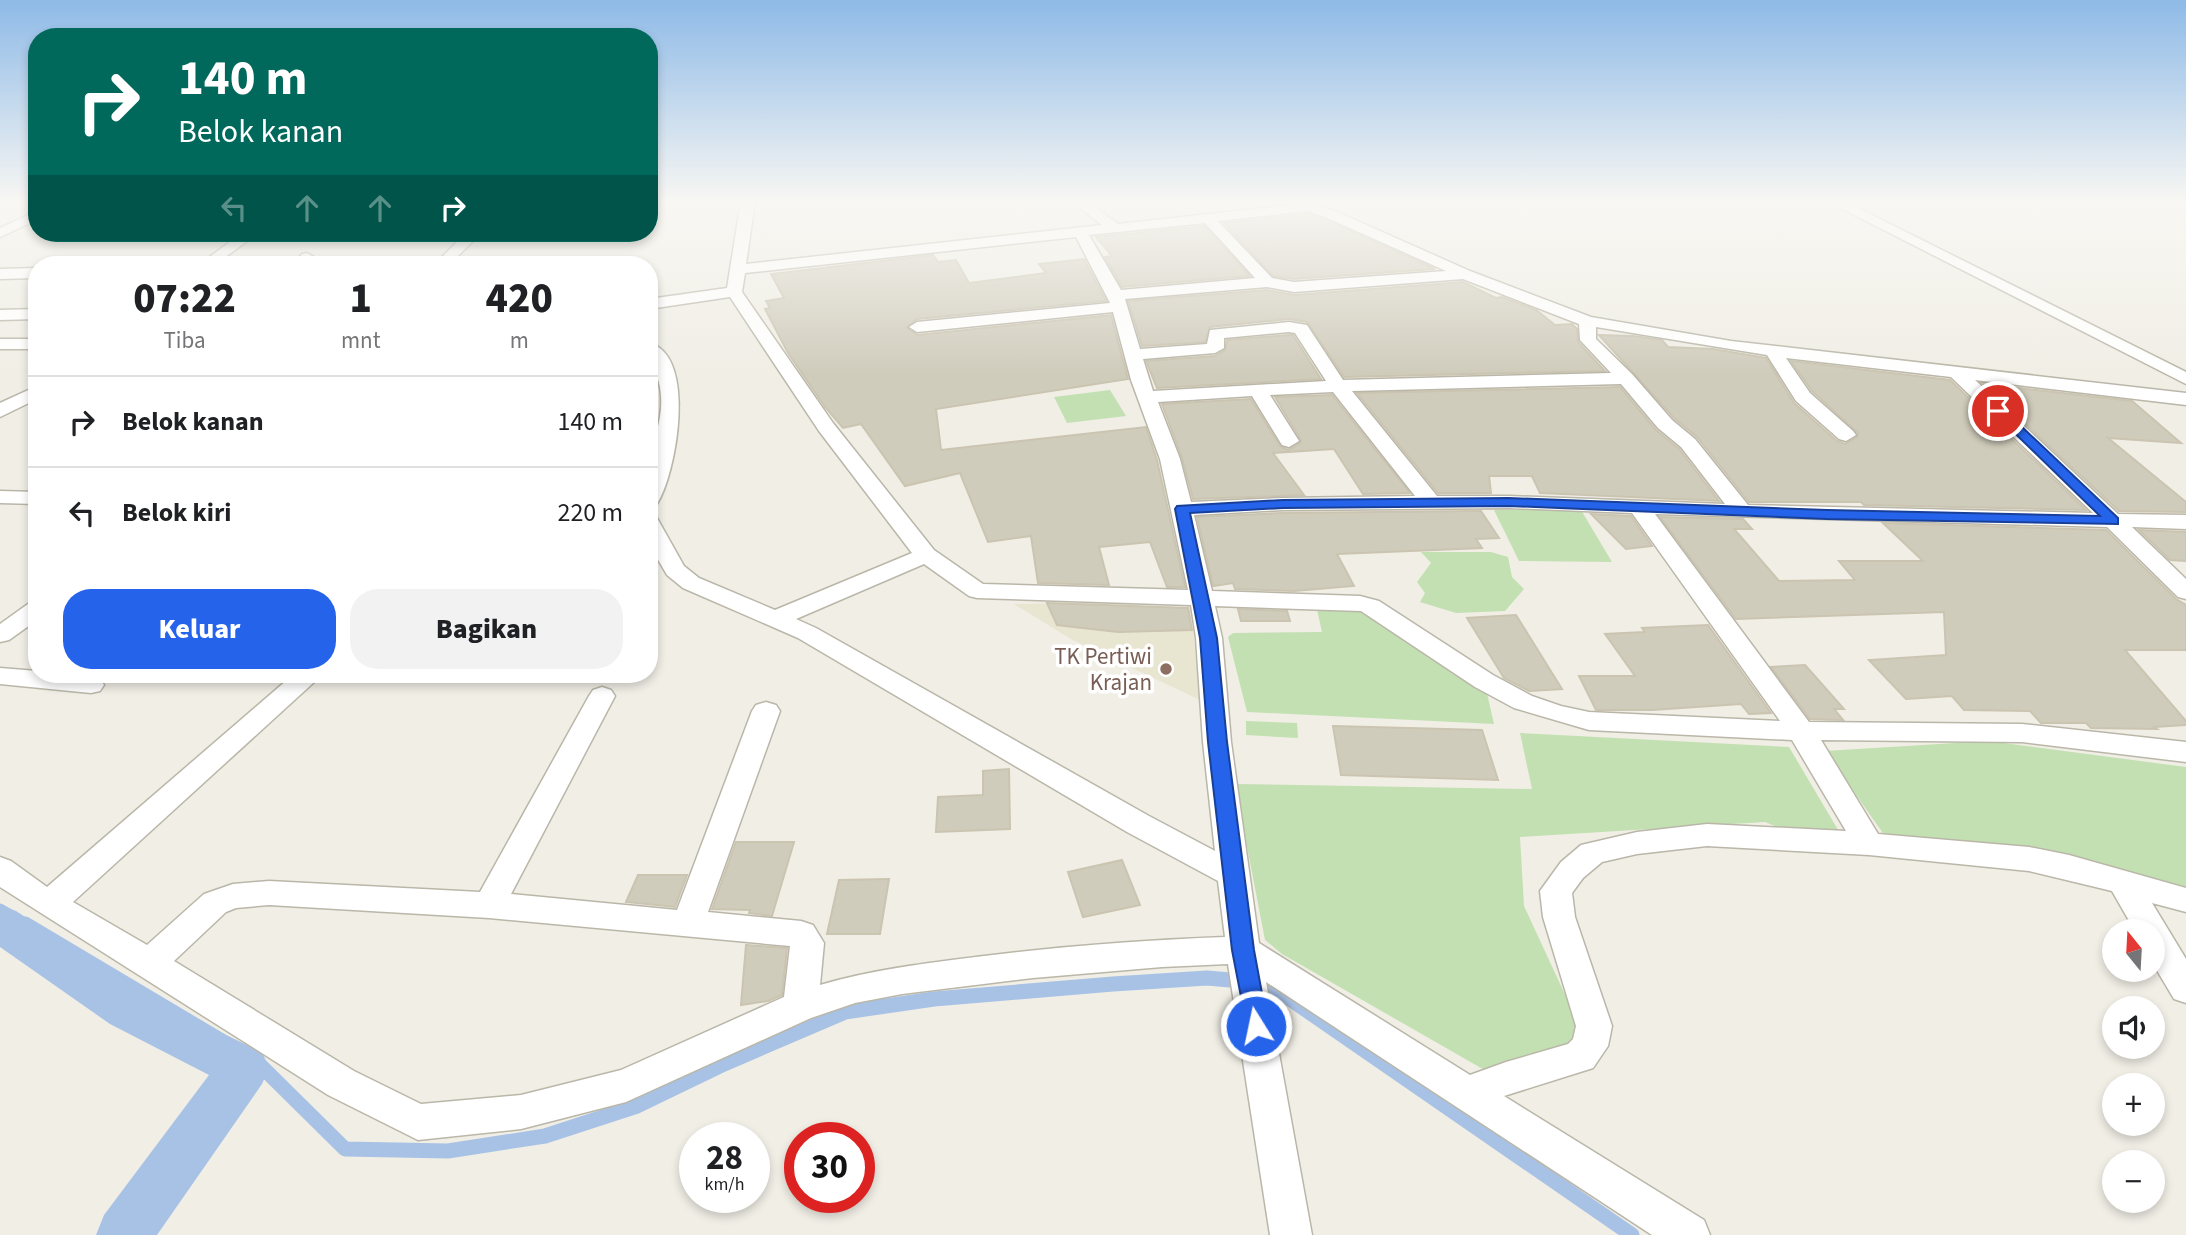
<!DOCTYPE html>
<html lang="id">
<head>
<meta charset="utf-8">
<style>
	:root { --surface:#fff; --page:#f2f2f2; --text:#202124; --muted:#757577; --line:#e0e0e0; --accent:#2563eb }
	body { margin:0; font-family:"Source Sans 3",sans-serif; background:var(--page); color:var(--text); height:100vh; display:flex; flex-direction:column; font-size:26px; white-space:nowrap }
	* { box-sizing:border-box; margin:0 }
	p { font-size:23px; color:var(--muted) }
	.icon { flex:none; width:38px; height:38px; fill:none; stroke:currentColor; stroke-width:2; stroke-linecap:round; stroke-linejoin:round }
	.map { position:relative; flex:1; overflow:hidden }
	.drawer { position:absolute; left:28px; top:256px; width:630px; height:427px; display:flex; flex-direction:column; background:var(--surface); border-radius:28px; box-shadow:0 4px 10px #0003 }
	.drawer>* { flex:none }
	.top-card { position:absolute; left:28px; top:28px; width:630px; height:214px; border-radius:28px; box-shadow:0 4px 10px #0003; background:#00695c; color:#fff; overflow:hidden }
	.needle { width:46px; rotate:342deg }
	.fabs { position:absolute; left:2102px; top:919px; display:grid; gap:14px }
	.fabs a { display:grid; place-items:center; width:63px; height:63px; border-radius:50%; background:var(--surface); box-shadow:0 4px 10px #0003; font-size:35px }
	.speed { position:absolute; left:679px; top:1122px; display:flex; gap:14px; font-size:35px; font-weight:700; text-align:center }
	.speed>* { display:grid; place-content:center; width:91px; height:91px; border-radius:50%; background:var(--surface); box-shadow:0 4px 10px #0003; line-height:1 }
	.speed small { font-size:18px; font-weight:400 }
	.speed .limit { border:10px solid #d22; background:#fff; color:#111 }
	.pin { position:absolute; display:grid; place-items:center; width:60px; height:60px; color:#fff; margin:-30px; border:4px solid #fff; border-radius:50%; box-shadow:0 2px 7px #0007 }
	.me { position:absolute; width:77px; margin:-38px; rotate:350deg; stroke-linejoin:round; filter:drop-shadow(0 0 5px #0008) }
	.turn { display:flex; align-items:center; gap:24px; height:147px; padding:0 35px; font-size:32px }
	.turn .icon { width:91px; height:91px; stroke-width:2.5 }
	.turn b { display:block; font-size:49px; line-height:60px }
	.lanes { display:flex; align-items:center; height:66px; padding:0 35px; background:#0003; justify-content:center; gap:35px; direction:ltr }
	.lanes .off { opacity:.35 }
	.eta { display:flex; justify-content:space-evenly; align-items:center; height:119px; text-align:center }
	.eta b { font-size:42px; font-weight:800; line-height:49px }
	.button { display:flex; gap:14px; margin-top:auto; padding:14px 35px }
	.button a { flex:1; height:80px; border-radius:28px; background:var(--accent); color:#fff; font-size:28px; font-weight:800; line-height:80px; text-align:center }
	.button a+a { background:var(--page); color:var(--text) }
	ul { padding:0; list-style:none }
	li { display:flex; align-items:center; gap:21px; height:91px; padding:0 35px; border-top:2px solid var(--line) }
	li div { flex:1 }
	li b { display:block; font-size:26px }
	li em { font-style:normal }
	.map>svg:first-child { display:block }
	.education { fill:#e8e5d0; fill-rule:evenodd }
	.green { fill:#c3e0b2 }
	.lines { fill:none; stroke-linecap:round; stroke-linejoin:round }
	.stream-far1 { stroke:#a8c2e6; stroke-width:11 }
	.stream { stroke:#a8c2e6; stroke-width:15 }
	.canal { fill:#a8c2e6; fill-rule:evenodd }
	.building { fill:#d0ccbc; stroke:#cac4b0; stroke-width:2 }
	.minor-casing { stroke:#bab7a9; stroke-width:3 }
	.minor { fill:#fff; fill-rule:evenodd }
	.route { fill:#2563eb; stroke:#184099; stroke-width:2 }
	.education-dot { fill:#8d6e63; stroke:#fff; stroke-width:2.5 }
	.labels { text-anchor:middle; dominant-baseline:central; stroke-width:7; stroke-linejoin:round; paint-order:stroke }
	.education-label { font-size:23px; fill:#785e54; stroke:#fff; text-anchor:end }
</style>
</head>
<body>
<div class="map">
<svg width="2186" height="1235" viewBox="0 0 2186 1235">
	<rect width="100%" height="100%" fill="#f0eee5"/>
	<path class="education" d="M1190,601l10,99 -129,-61 -57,-35zM1187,603l5,26 -143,-22z"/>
	<g class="green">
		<polygon points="1110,390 1126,416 1067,423 1054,397"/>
		<polygon points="1494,510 1581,510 1612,562 1519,561"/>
		<polygon points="1421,552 1491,552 1508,557 1512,577 1524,589 1505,611 1456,613 1420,602 1425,593 1417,582 1431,563"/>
		<polygon points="1316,605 1364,608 1486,689 1494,724 1247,712 1228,637 1233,633 1322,632"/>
		<polygon points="1246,721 1297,723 1298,738 1246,735"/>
		<polygon points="1520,733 1789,747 1847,845 1815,842 1765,822 1520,837 1524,906 1593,1055 1488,1072 1282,954 1265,940 1235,784 1532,789"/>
		<polygon points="1988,741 2186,767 2186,891 1890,843 1825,751"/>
	</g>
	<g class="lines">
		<polyline class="stream-far1" points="0,909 28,925"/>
		<g class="stream">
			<polyline points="25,924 257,1062 345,1149 448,1151 545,1136 637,1106 724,1064 845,1012 934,999 1113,984 1207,978 1241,981"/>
			<polyline points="1256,982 1267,983 1632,1235"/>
		</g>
		<polygon class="canal" points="0,905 16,911 144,996 262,1052 269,1068 262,1084 157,1235 96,1235 104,1215 209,1075 110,1024 0,947"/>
	</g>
	<g class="building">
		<polygon points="1308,214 1324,219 1435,269 1294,279 1273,276 1224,223"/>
		<polygon points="1204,226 1250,276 1122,287 1105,257 1112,256 1096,237"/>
		<polygon points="933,255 938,262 956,260 969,283 1046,273 1039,264 1084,259 1106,301 917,319 907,328 917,335 1111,315 1128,379 936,409 941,450 1146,427 1157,460 1185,587 1167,587 1150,542 1099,547 1109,585 1038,583 1031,536 988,542 960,473 905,486 861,424 843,428 825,407 788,353 765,309 770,308 766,301 784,298 771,274"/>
		<polygon points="1463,282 1496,298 1502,297 1536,310 1555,325 1572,324 1577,329 1578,342 1605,371 1344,377 1307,322 1289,319 1210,327 1205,342 1142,346 1128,301 1267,290 1294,295"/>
		<polygon points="1289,335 1293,335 1321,379 1157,388 1146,361 1215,356 1225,350 1227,340"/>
		<polygon points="1599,335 1633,336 1662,340 1668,347 1713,349 1766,358 1794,403 1837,441 1845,444 1857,437 1858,433 1812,391 1791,361 1950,380 2086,510 1864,505 1861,502 1749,502 1697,437 1674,418"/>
		<polygon points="1983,384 2132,401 2181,443 2108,438 2186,502 2186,512 2119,511"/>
		<polygon points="1620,387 1656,430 1679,449 1719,501 1540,493 1532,476 1489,476 1491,493 1438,493 1357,393"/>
		<polygon points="1332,395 1410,493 1363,494 1334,449 1273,453 1304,495 1193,499 1182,458 1162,404 1251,399 1280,446 1288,450 1300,443 1301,440 1275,397"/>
		<polygon points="1481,511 1499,538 1476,539 1482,548 1337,554 1354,586 1294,591 1235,589 1233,583 1213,586 1197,517 1283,513"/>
		<polygon points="1591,514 1631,516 1652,546 1626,549"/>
		<polygon points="1660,517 1743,519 1752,529 1734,529 1779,581 1855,580 1839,561 1923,561 1883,523 2106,530 2176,599 2186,605 2186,650 2125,650 2186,721 2186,725 2154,727 2157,729 2091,728 2086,723 2041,723 2030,711 1964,710 1952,696 1906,699 1869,660 1946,655 1944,612 1736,619"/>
		<polygon points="2139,530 2186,532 2186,561 2170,560"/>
		<polygon points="1047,603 1188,608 1192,630 1118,632 1057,625"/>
		<polygon points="1238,609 1287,611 1290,621 1241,621"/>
		<polygon points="1516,615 1562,689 1529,691 1504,678 1467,618"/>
		<polygon points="1708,625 1771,713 1749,714 1741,704 1652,710 1596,710 1579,676 1635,676 1605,634 1645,632 1642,628"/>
		<polygon points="1805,665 1844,709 1834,709 1843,720 1810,719 1771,667"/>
		<polygon points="1333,726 1482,730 1498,780 1341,775"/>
		<polygon points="1009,769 1010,829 936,832 938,797 983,795 983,771"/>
		<polygon points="736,842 794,842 772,916 749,913 750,910 712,909"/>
		<polygon points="1122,860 1140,905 1083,917 1068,872"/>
		<polygon points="638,875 687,875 675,907 626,902"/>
		<polygon points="889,879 880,934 827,934 839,880"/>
		<polygon points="746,945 787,948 782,995 768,1001 741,1005"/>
	</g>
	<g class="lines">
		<defs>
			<g id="minor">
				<path d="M741,201h14l-9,63 356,-39 -31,-24h15l32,23 172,-19v-4h13l32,10 135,60 121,46 140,24 455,52v12l-211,-25 143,134 68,1v14l-54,-2 54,52v20l-8,-2 -71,-70 -452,-13 154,208 213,2 164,18v20l-164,-20 -201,-2 57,94 151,13 40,8 117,33v24l-34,-9 34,56v44l-12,-4 -22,-37v-31h-17l-23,-40 -83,-20 -160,-16 -162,-9 -70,8 -35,8 -19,16 -11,15 3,24 37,109 -4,20 -15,22 -89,28 200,124 6,15h-58l-386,-253 46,253h-42l-42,-271 -66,3 -129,11 -131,16 -47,9 -44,15 -185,84 -105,27 -103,11 -90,-45 -328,-208v-30l11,4 36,26 247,-213h29l-250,228 74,43 57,-51 29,-10 36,-3 211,11 109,-196 4,-6 9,-3 9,3 4,6 -104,198 166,16 75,-199 4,-6 10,-3 10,3 4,6 -72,201 93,9 12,4 11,18 -4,42c54,-16 108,-22 164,-29 80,-10 160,-16 241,-19l-7,-56 -91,-49 -329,-194 -115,-50 -16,-13 -18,-31v-28l8,2 27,48 15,12 76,32 137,-57 -93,-122 -89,-134 -81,12v-10l78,-11zM1308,211l17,6 121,54 -152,11 -22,-4 -54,-57zM1205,223l50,55 -134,12 -32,-55zM1076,237l34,66 -193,19 -8,5 8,5 196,-20 18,68 29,79 28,131 -205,-6 -49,-34 -101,-127 -91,-131 3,-19zM1463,279l116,45 1,16 31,33 -268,7 -36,-55 -18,-3 -79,8 -3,14 -67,5 -15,-50 142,-12 27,5zM1596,327l171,28 29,46 43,38 7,2 10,-6 -3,-4 -43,-38 -24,-35 165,19 142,136 -345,-8 -53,-66 -23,-19 -40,-46 -36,-35zM1289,332l6,1 31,48 -173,10 -10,-32 72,-6 9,-5v-10zM1621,384l37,44 23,19 44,57 -216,-8h-72l-85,-105zM1333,392l82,104 -132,2 -92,4 -11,-43 -22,-57 94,-6 30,49 7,2 10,-6 -29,-46zM1509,508l123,5 148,208 -191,-9 -28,-6 -29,-10 -39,-21 -114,-74 -19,-5 -148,-5 -18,-76 89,-5zM924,564l45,32 8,2 214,7 5,33 7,104 12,109 -66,-35 -333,-188 -20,-9zM1215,606l146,5 114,76 39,21 75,22 203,10 54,91 -139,-7 -70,8 -56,13 -20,17 -21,29 3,26 33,109 -3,13 -5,5 -62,18 -36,13 -211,-132 -28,-201 -9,-104zM269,905l220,13 301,28 -6,51 -163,73 -100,25 -100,9 -67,-33 -180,-110 52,-49 10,-4z"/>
				<polygon points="1827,201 1844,201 2186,372 2186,384"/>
				<polygon points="37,211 37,220 0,237 0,228"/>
				<polygon points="242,233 258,233 216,264 200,264"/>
				<polygon points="466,233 481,233 450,264 435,264"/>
				<polygon points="307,253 314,257 308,264 293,264 302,254"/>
				<polygon points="37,268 37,278 0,279 0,269"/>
				<polygon points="37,309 37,319 0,320 0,310"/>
				<rect x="0" y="339" width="37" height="10"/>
				<path d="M649,343c49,12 27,132 8,161l-8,1c0,-12 -1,-26 0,-39 3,-24 14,-45 12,-70 -1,-22 -12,-33 -12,-53z"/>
				<polygon points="37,386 37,399 0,417 0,403"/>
				<polygon points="0,491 37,492 37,504 0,503"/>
				<polygon points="37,602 37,620 9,640 0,642 0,624 28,604"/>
				<polygon points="0,668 37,671 37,674 100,679 104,685 100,691 91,693 0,684"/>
			</g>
		</defs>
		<use href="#minor" class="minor-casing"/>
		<use href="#minor" class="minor"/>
	</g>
	<linearGradient id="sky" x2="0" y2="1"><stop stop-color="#8ebae7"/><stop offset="0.54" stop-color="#f8f7f3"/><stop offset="1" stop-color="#f8f7f3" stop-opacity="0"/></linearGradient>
	<rect width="2186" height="374" fill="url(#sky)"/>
	<polygon class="route" points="1998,407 2002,408 2118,518 2118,524 1827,519 1509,506 1283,508 1190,513 1217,638 1227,742 1254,950 1268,1026 1264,1033 1256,1036 1248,1033 1232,950 1208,742 1200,638 1175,509 1177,506 1283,500 1509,498 1827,510 2100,516 1994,413 1992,411"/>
	<circle class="education-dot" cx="1166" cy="669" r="7"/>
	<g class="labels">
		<g class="education-label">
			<text x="1152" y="656">TK Pertiwi<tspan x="1152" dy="26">Krajan</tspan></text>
		</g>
	</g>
</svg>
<div class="fabs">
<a><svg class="needle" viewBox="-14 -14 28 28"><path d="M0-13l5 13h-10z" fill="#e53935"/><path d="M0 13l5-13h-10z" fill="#757577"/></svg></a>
<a><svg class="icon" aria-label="sound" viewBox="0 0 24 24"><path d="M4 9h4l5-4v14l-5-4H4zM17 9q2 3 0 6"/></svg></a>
<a>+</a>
<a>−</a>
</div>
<div class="speed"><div>28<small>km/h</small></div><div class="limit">30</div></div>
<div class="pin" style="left:1998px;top:411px;background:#d93025"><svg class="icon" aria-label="arrive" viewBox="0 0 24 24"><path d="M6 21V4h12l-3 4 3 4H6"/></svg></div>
<svg class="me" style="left:1256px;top:1026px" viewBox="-20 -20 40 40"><circle r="17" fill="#2563eb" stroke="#fff" stroke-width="3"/><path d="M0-11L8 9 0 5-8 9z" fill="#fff"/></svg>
<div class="top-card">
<div class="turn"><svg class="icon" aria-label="right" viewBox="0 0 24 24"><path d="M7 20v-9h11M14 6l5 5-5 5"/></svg><div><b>140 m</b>Belok kanan</div></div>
<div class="lanes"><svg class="icon off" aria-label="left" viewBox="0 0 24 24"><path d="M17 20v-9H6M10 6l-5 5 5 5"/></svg><svg class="icon off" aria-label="ahead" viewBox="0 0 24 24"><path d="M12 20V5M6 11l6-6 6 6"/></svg><svg class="icon off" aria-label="ahead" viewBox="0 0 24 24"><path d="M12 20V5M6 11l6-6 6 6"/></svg><svg class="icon" aria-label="right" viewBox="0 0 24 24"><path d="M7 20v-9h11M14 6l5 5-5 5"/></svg></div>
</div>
<section class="drawer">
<div class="eta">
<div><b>07:22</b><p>Tiba</p></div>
<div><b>1</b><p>mnt</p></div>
<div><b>420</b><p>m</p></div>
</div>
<ul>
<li><svg class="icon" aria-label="right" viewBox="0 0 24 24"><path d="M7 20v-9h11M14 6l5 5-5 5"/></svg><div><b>Belok kanan</b></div><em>140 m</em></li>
<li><svg class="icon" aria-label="left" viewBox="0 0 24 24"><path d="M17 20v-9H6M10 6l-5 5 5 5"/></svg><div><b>Belok kiri</b></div><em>220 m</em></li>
</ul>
<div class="button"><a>Keluar</a><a>Bagikan</a></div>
</section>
</div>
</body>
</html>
